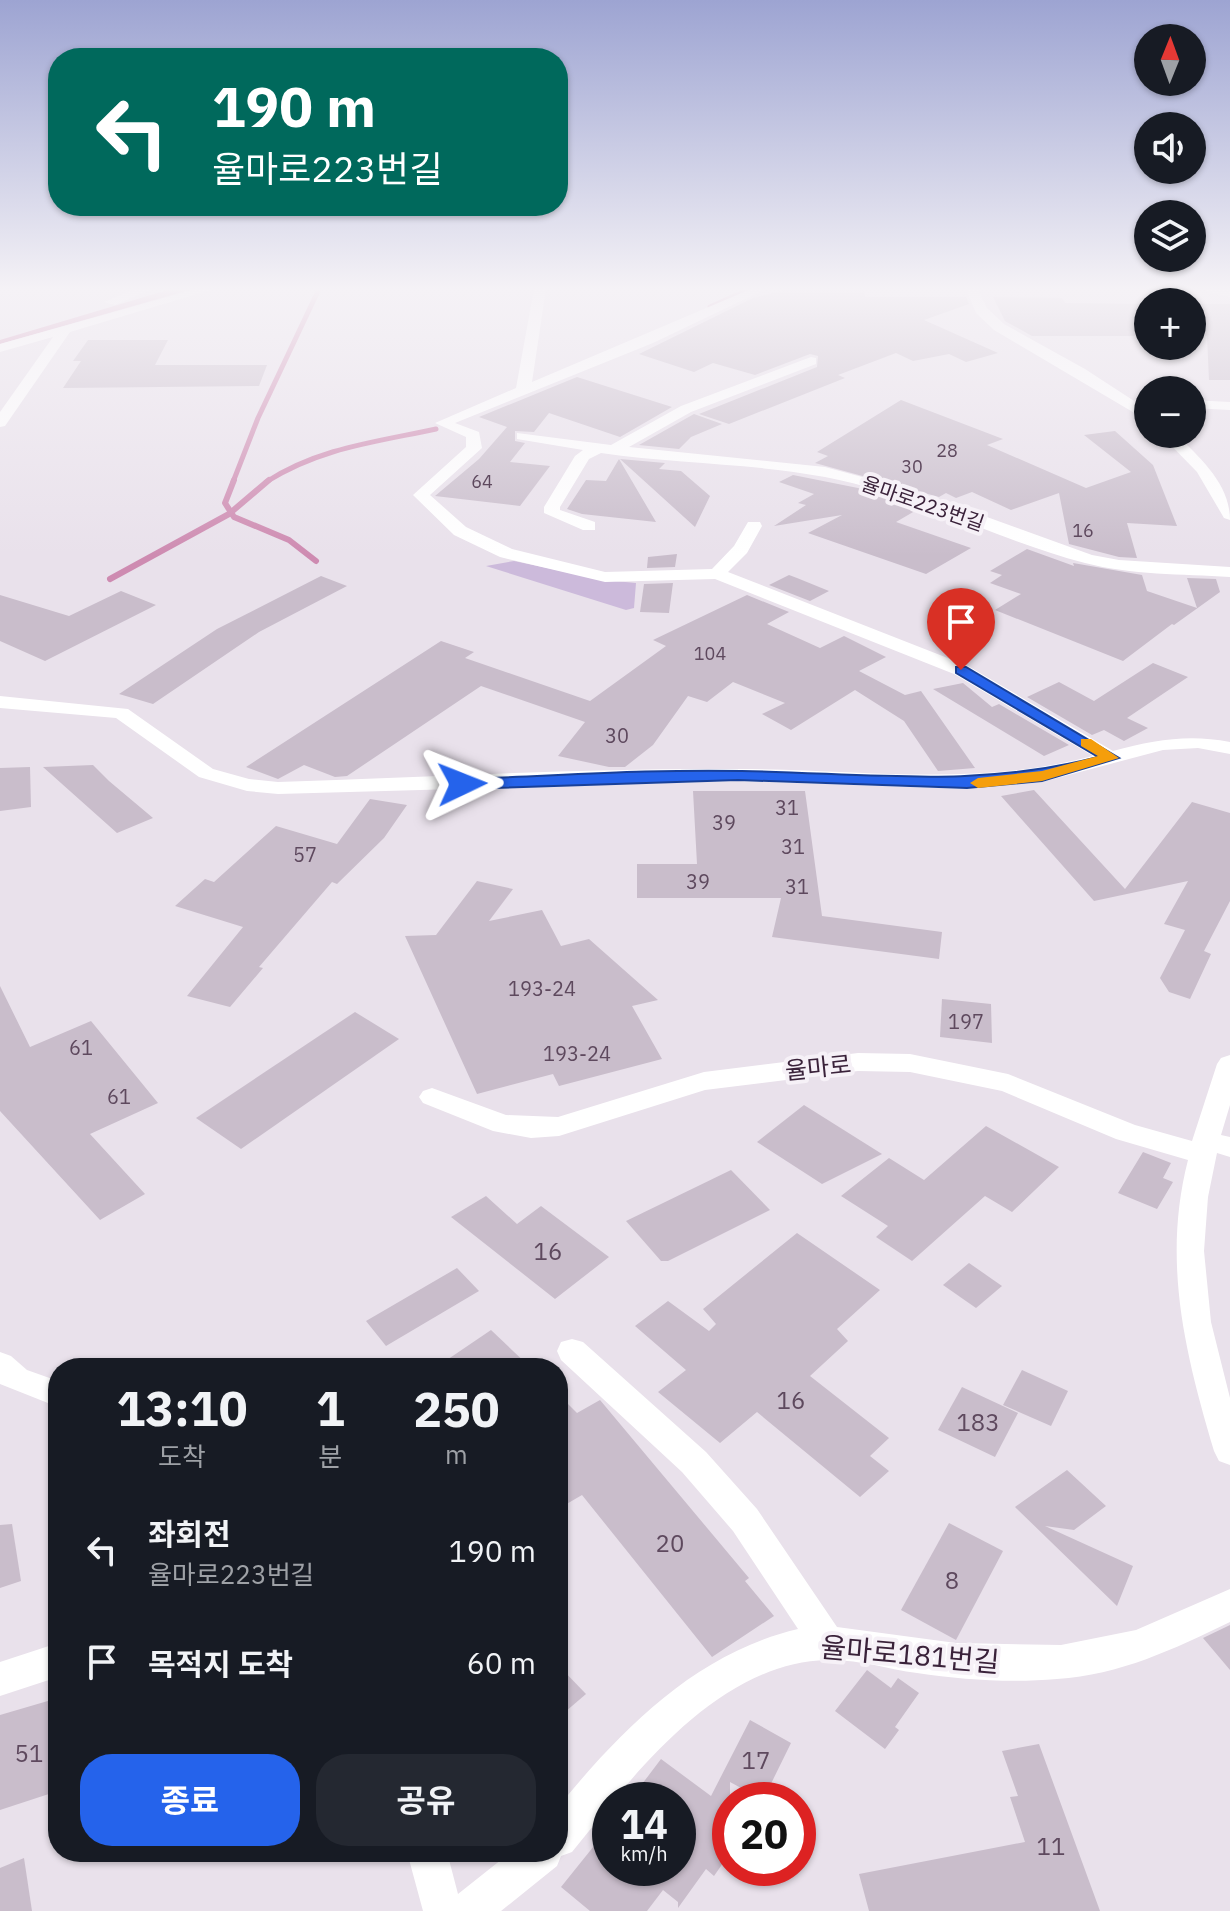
<!DOCTYPE html>
<html lang="ko">
<head>
<meta charset="utf-8">
<style>
	:root { --surface:#171b24; --page:#242831; --text:#f1f3f6; --muted:#9ea1a6; --accent:#2563eb }
	body { margin:0; font-family:"IBM Plex Sans","Noto Sans KR",sans-serif; background:var(--page); color:var(--text); height:100vh; display:flex; flex-direction:column; font-size:30px; white-space:nowrap }
	* { box-sizing:border-box; margin:0 }
	p { font-size:26px; color:var(--muted) }
	.icon { flex:none; width:44px; height:44px; fill:none; stroke:currentColor; stroke-width:2; stroke-linecap:round; stroke-linejoin:round }
	.map { position:relative; flex:1; overflow:hidden }
	.details { position:absolute; left:48px; top:1358px; width:520px; height:504px; display:flex; flex-direction:column; background:var(--surface); border-radius:32px; box-shadow:0 2px 6px #0004 }
	.details>* { flex:none }
	.banner { position:absolute; left:48px; top:48px; width:520px; height:168px; border-radius:32px; box-shadow:0 2px 6px #0004; background:#00695c; color:#fff; overflow:hidden }
	.needle { width:52px; rotate:1deg }
	.controls { position:absolute; left:1134px; top:24px; display:grid; gap:16px }
	.controls a { display:grid; place-items:center; width:72px; height:72px; border-radius:50%; background:var(--surface); box-shadow:0 2px 6px #0004; font-size:40px }
	.speed { position:absolute; left:592px; top:1782px; display:flex; gap:16px; font-size:40px; font-weight:700; text-align:center }
	.speed>* { display:grid; place-content:center; width:104px; height:104px; border-radius:50%; background:var(--surface); box-shadow:0 2px 6px #0004; line-height:1 }
	.speed small { font-size:20px; font-weight:400 }
	.speed .limit { border:12px solid #d22; background:#fff; color:#111 }
	.pin { position:absolute; display:grid; place-items:center; width:68px; height:68px; color:#fff; margin:-82px -34px; border-radius:50% 50% 50% 0; rotate:-45deg; box-shadow:0 0 8px #0007 }
	.pin .icon { rotate:45deg }
	.me { position:absolute; width:88px; margin:-44px; rotate:88deg; stroke-linejoin:round; filter:drop-shadow(0 0 6px #0008) }
	.turn { display:flex; align-items:center; gap:28px; height:168px; padding:0 32px; font-size:36px }
	.turn .icon { width:104px; height:104px; stroke-width:2.5 }
	.turn b { display:block; font-size:56px; line-height:68px }
	.eta { display:flex; justify-content:space-evenly; align-items:center; height:136px; text-align:center }
	.eta b { font-size:48px; font-weight:700; line-height:56px }
	.action { display:flex; gap:16px; margin-top:auto; padding:16px 32px }
	.action a { flex:1; height:92px; border-radius:32px; background:var(--accent); color:#fff; font-size:32px; font-weight:700; line-height:92px; text-align:center }
	.action a+a { background:var(--page); color:var(--text) }
	ul { padding:0; list-style:none }
	li { display:flex; align-items:center; gap:24px; height:112px; padding:0 32px }
	li div { flex:1 }
	li b { display:block; font-size:30px }
	li em { font-style:normal }
	.map>svg:first-child { display:block }
	.green { fill:#ccbadb }
	.water { fill:#ce8bb1 }
	.lines { fill:none; stroke-linecap:round; stroke-linejoin:round }
	.stream-far1 { stroke:#ce8bb1; stroke-width:5 }
	.stream { stroke:#ce8bb1; stroke-width:6 }
	.building { fill:#c9bdcb }
	.minor { fill:#fff; fill-rule:evenodd }
	.route { fill:#2563eb; stroke:#184099; stroke-width:2 }
	.slow { fill:#f59e0b }
	.labels { text-anchor:middle; dominant-baseline:central; stroke-width:8; stroke-linejoin:round; paint-order:stroke }
	.far-number-label { font-size:18px; fill:#5e495e }
	.far-street-label { font-size:20px; fill:#3a223a; stroke:#f6f1f7 }
	.number-label { font-size:20px; fill:#5e495e }
	.street-label { font-size:24px; fill:#3a223a; stroke:#f6f1f7 }
	.near-number-label { font-size:24px; fill:#5e495e }
	.near-street-label { font-size:28px; fill:#3a223a; stroke:#f6f1f7 }
</style>
</head>
<body>
<div class="map">
<svg width="1230" height="1911" viewBox="0 0 1230 1911">
	<rect width="100%" height="100%" fill="#e9e1eb"/>
	<polygon class="green" points="514,561 604,580 636,583 634,608 626,610 486,566"/>
	<polygon class="water" points="171,289 193,289 0,344 0,340"/>
	<g class="lines">
		<g class="stream-far1">
			<polyline points="1226,289 1230,290"/>
			<polyline points="710,307 750,289"/>
			<polyline points="233,482 258,418 319,289"/>
			<path d="M266,482c53,-34 109,-40 170,-53"/>
		</g>
		<g class="stream">
			<polyline points="234,480 225,503 234,517 289,540 316,561"/>
			<polyline points="110,579 229,514 269,480"/>
		</g>
	</g>
	<g class="building">
		<polygon points="788,289 864,289 865,297 966,297 969,304 924,320 998,353 966,362 949,354 913,361 896,353 838,375 845,378 729,424 699,414 817,367 818,356 810,354 755,375 713,363 694,372 639,354 753,298"/>
		<polygon points="993,297 1062,298 1065,303 1148,304 1148,336 1032,336 1005,321"/>
		<polygon points="1192,304 1230,304 1230,380 1209,380 1207,336 1192,336"/>
		<polygon points="88,340 168,340 155,365 267,365 259,386 63,388 81,361 73,361"/>
		<polygon points="577,377 672,407 620,437 549,413 534,432 515,431 515,441 525,443 510,462 550,466 520,506 435,496 479,459 507,427 479,417"/>
		<polygon points="901,400 1003,439 987,445 1086,488 1131,472 1084,435 1115,431 1153,465 1177,526 1127,523 1137,558 1119,557 1069,544 1059,493 1011,510 972,492 956,498 946,493 939,497 815,463 828,456 817,452"/>
		<polygon points="694,414 722,424 691,437 679,449 639,445"/>
		<polygon points="619,459 656,522 582,514 567,509 586,480 606,481"/>
		<polygon points="620,459 665,463 659,469 681,471 710,496 695,527"/>
		<polygon points="793,475 858,488 920,508 896,522 971,548 926,574 808,533 842,515 774,526 806,505 798,503 814,494 779,482"/>
		<polygon points="1027,549 1074,566 1073,563 1142,575 1147,591 1197,608 1187,578 1216,579 1220,592 1174,625 1172,624 1123,661 995,610 1021,594 990,583 1002,575 990,571"/>
		<polygon points="677,554 675,567 647,568 648,557"/>
		<polygon points="789,575 797,578 829,591 810,601 769,585"/>
		<polygon points="321,576 347,586 259,632 153,704 119,694 217,629"/>
		<polygon points="673,583 669,613 640,612 644,584"/>
		<polygon points="121,591 156,605 45,661 0,641 0,595 69,616"/>
		<polygon points="747,595 789,612 767,624 820,648 844,636 886,657 859,671 905,695 921,691 975,768 938,771 904,721 855,690 791,730 762,714 785,703 733,682 707,702 688,696 653,745 625,767 609,767 558,756 585,722 481,686 347,776 335,777 304,765 278,779 246,767 441,641 474,652 465,658 590,701 666,646 653,640"/>
		<polygon points="1153,663 1188,677 1127,718 1148,728 1124,741 1104,730 1092,735 1027,697 1059,682 1094,701"/>
		<polygon points="963,683 992,707 999,704 1069,745 1044,756 933,689"/>
		<polygon points="93,765 109,781 153,818 117,833 43,767"/>
		<polygon points="30,767 31,807 0,811 0,768"/>
		<polygon points="1034,790 1125,889 1192,802 1230,813 1230,901 1204,951 1211,954 1190,999 1169,992 1160,978 1185,930 1164,924 1188,881 1094,901 1001,796"/>
		<polygon points="693,791 805,791 822,916 942,932 939,959 772,937 781,898 637,898 637,864 697,864"/>
		<polygon points="370,799 407,805 384,838 337,884 332,882 259,967 263,968 230,1007 187,996 243,927 175,906 205,879 214,882 276,826 337,844"/>
		<polygon points="477,881 513,889 489,921 542,910 561,946 589,939 658,1000 632,1006 662,1059 559,1086 553,1074 477,1094 405,936 436,935"/>
		<polygon points="0,986 30,1047 91,1021 158,1103 90,1134 145,1194 100,1220 0,1111"/>
		<polygon points="942,999 991,1004 992,1043 940,1037"/>
		<polygon points="355,1012 399,1039 241,1149 196,1118"/>
		<polygon points="804,1105 882,1154 822,1184 757,1142"/>
		<polygon points="986,1126 1059,1167 1012,1212 985,1196 912,1261 876,1237 888,1226 841,1196 889,1158 924,1180"/>
		<polygon points="1143,1152 1171,1163 1163,1178 1173,1182 1157,1209 1118,1193"/>
		<polygon points="731,1170 770,1210 668,1261 661,1261 626,1221"/>
		<polygon points="486,1196 517,1224 541,1206 609,1257 555,1299 451,1217"/>
		<polygon points="797,1233 880,1290 837,1329 848,1341 810,1376 889,1438 870,1456 889,1471 860,1497 757,1412 720,1443 658,1392 686,1370 635,1326 668,1301 709,1331 716,1324 703,1309"/>
		<polygon points="969,1263 1002,1286 976,1308 943,1285"/>
		<polygon points="457,1268 479,1291 386,1346 366,1321"/>
		<polygon points="491,1330 531,1368 435,1368"/>
		<polygon points="1022,1370 1068,1391 1051,1426 1003,1405"/>
		<polygon points="962,1387 1018,1413 995,1457 938,1430"/>
		<polygon points="558,1394 577,1413 600,1400 749,1578 745,1581 774,1616 712,1657 582,1495 558,1509"/>
		<polygon points="1067,1470 1106,1506 1074,1530 1045,1526 1133,1566 1117,1606 1015,1507"/>
		<polygon points="949,1523 1003,1551 956,1640 901,1610"/>
		<polygon points="12,1524 21,1581 0,1588 0,1525"/>
		<polygon points="1230,1625 1230,1670 1203,1638"/>
		<polygon points="558,1665 586,1694 558,1718"/>
		<polygon points="867,1670 891,1688 898,1678 919,1693 895,1727 899,1730 885,1749 835,1711"/>
		<polygon points="58,1698 58,1791 0,1810 0,1715"/>
		<polygon points="750,1720 791,1743 763,1800 730,1782 730,1853 714,1876 706,1869 678,1908 678,1902 663,1890 647,1911 590,1911 561,1887 610,1826 610,1868 678,1868 678,1800 630,1800 661,1759 711,1796"/>
		<polygon points="1039,1744 1100,1911 869,1911 859,1874 1025,1842 1010,1797 1018,1796 1002,1751"/>
		<polygon points="24,1858 32,1911 0,1911 0,1868"/>
	</g>
	<g class="lines">
		<g class="minor">
			<polygon points="135,289 152,289 115,305 104,302"/>
			<polygon points="196,289 214,289 70,332 5,426 0,427 0,412 53,337 0,352 0,344"/>
			<path d="M534,289h12l-14,93 219,-93h15l-113,54 -198,80 24,9 3,16 -52,47 36,32 46,22 93,23 107,-3 22,-23 14,-24h12l2,4 -15,27 -19,19 240,94 145,85c42,-11 75,-17 117,-9v12l-32,-6 -35,2 -121,32 -75,7 -229,-8 -460,13 -31,-3 -48,-14 -83,-59 -116,-10v-12l128,13 85,60 36,10 29,3c153,-5 307,-14 460,-13 123,0 234,19 355,-13l-139,-82 -239,-95 -110,3 -105,-25 -46,-22 -41,-40 53,-48v-10l-31,-14 81,-35z"/>
			<polygon points="966,289 978,289 987,308 1004,324 1085,369 1148,410 1148,421 994,330 976,313"/>
			<polygon points="1206,289 1230,289 1230,297 1208,292"/>
			<path d="M811,357l5,1v6l-125,48 -62,35 196,20 93,25 174,63 27,5 111,7v10c-48,-3 -99,-2 -145,-14 -89,-23 -170,-69 -260,-86 -74,-14 -150,-13 -224,-24l-12,6 -29,48v3l35,12v8h-12l-39,-17v-6l31,-51 8,-6 -66,-11v-6l94,12 70,-39z"/>
			<polygon points="1192,400 1230,402 1230,410 1192,408"/>
			<path d="M1160,434h16c25,25 54,50 54,86l-6,-2 -27,-46z"/>
			<path d="M858,1053l52,1 98,20 127,51 57,16 25,-77 4,-6 9,-3v50l-9,30 9,2v20l-13,-4 -9,44 -4,54 7,71 19,76v67l-11,-4 -5,-10c-29,-98 -52,-190 -26,-291l-72,-21 -114,-48 -92,-19 -52,-1 -153,19 -146,46 -28,2 -38,-7 -70,-28 -4,-6 4,-6 9,-3 74,27 52,2 146,-45z"/>
			<path d="M572,1339l11,3 123,110 51,57 80,118 119,16 105,2 75,-15 94,-41v33c-56,27 -110,53 -173,57 -46,4 -94,1 -140,-6 -30,-4 -59,-14 -90,-13 -88,2 -161,77 -213,140h-4v5l-38,47 -11,4 -4,10 -56,45h-78l-16,-59h40l11,42 53,-42h47v-45c64,-78 138,-154 240,-178l-65,-98 -51,-59 -121,-112 -4,-9 4,-9z"/>
			<polygon points="0,1352 11,1356 27,1370 58,1381 58,1407 0,1384"/>
			<polygon points="58,1643 58,1677 0,1696 0,1662"/>
		</g>
	</g>
	<linearGradient id="sky" x2="0" y2="1"><stop stop-color="#9da4d2"/><stop offset="0.52" stop-color="#f5f2f6"/><stop offset="1" stop-color="#f5f2f6" stop-opacity="0"/></linearGradient>
	<rect width="1230" height="556" fill="url(#sky)"/>
	<path class="route" d="M956,667h10l153,91 -77,23 -75,7 -229,-8 -276,9 -8,-5 8,-5c93,-3 187,-10 280,-8 124,2 233,18 356,-14l-142,-84z"/>
	<polygon class="slow" points="1081,739 1091,739 1119,758 1042,781 978,788 970,783 978,778 1042,771 1098,756 1081,746"/>
	<g class="labels">
		<g class="far-number-label">
			<text x="947" y="450">28</text>
			<text x="912" y="466">30</text>
			<text x="482" y="481">64</text>
			<text x="1083" y="530">16</text>
			<text x="710" y="653">104</text>
		</g>
		<g class="far-street-label">
			<text transform="translate(923 503) rotate(19)">율마로223번길</text>
		</g>
		<g class="number-label">
			<text x="617" y="735">30</text>
			<text x="787" y="807">31</text>
			<text x="724" y="822">39</text>
			<text x="793" y="846">31</text>
			<text x="305" y="854">57</text>
			<text x="698" y="881">39</text>
			<text x="797" y="886">31</text>
			<text x="542" y="988">193-24</text>
			<text x="966" y="1021">197</text>
			<text x="81" y="1047">61</text>
			<text x="577" y="1053">193-24</text>
			<text x="119" y="1096">61</text>
		</g>
		<g class="street-label">
			<text transform="translate(818 1067) rotate(-6)">율마로</text>
		</g>
		<g class="near-number-label">
			<text x="548" y="1251">16</text>
			<text x="791" y="1400">16</text>
			<text x="978" y="1422">183</text>
			<text x="670" y="1543">20</text>
			<text x="952" y="1580">8</text>
			<text x="29" y="1753">51</text>
			<text x="756" y="1760">17</text>
			<text x="1051" y="1846">11</text>
		</g>
		<g class="near-street-label">
			<text transform="translate(910 1654) rotate(5)">율마로181번길</text>
		</g>
	</g>
</svg>
<div class="controls">
<a><svg class="needle" viewBox="-14 -14 28 28"><path d="M0-13l5 13h-10z" fill="#e53935"/><path d="M0 13l5-13h-10z" fill="#9ea1a6"/></svg></a>
<a><svg class="icon" aria-label="sound" viewBox="0 0 24 24"><path d="M4 9h4l5-4v14l-5-4H4zM17 9q2 3 0 6"/></svg></a>
<a><svg class="icon" aria-label="layers" viewBox="0 0 24 24"><path d="M12 4l9 5-9 5-9-5zM3 14l9 5 9-5"/></svg></a>
<a>+</a>
<a>−</a>
</div>
<div class="speed"><div>14<small>km/h</small></div><div class="limit">20</div></div>
<div class="pin" style="left:961px;top:670px;background:#d93025"><svg class="icon" aria-label="arrive" viewBox="0 0 24 24"><path d="M6 21V4h12l-3 4 3 4H6"/></svg></div>
<svg class="me" style="left:462px;top:784px" viewBox="-20 -20 40 40"><path d="M0-17L14 15 0 8-14 15z" fill="#2563eb" stroke="#fff" stroke-width="4"/></svg>
<div class="banner">
<div class="turn"><svg class="icon" aria-label="left" viewBox="0 0 24 24"><path d="M17 20v-9H6M10 6l-5 5 5 5"/></svg><div><b>190 m</b>율마로223번길</div></div>
</div>
<section class="details">
<div class="eta">
<div><b>13:10</b><p>도착</p></div>
<div><b>1</b><p>분</p></div>
<div><b>250</b><p>m</p></div>
</div>
<ul>
<li><svg class="icon" aria-label="left" viewBox="0 0 24 24"><path d="M17 20v-9H6M10 6l-5 5 5 5"/></svg><div><b>좌회전</b><p>율마로223번길</p></div><em>190 m</em></li>
<li><svg class="icon" aria-label="arrive" viewBox="0 0 24 24"><path d="M6 21V4h12l-3 4 3 4H6"/></svg><div><b>목적지 도착</b></div><em>60 m</em></li>
</ul>
<div class="action"><a>종료</a><a>공유</a></div>
</section>
</div>
</body>
</html>
